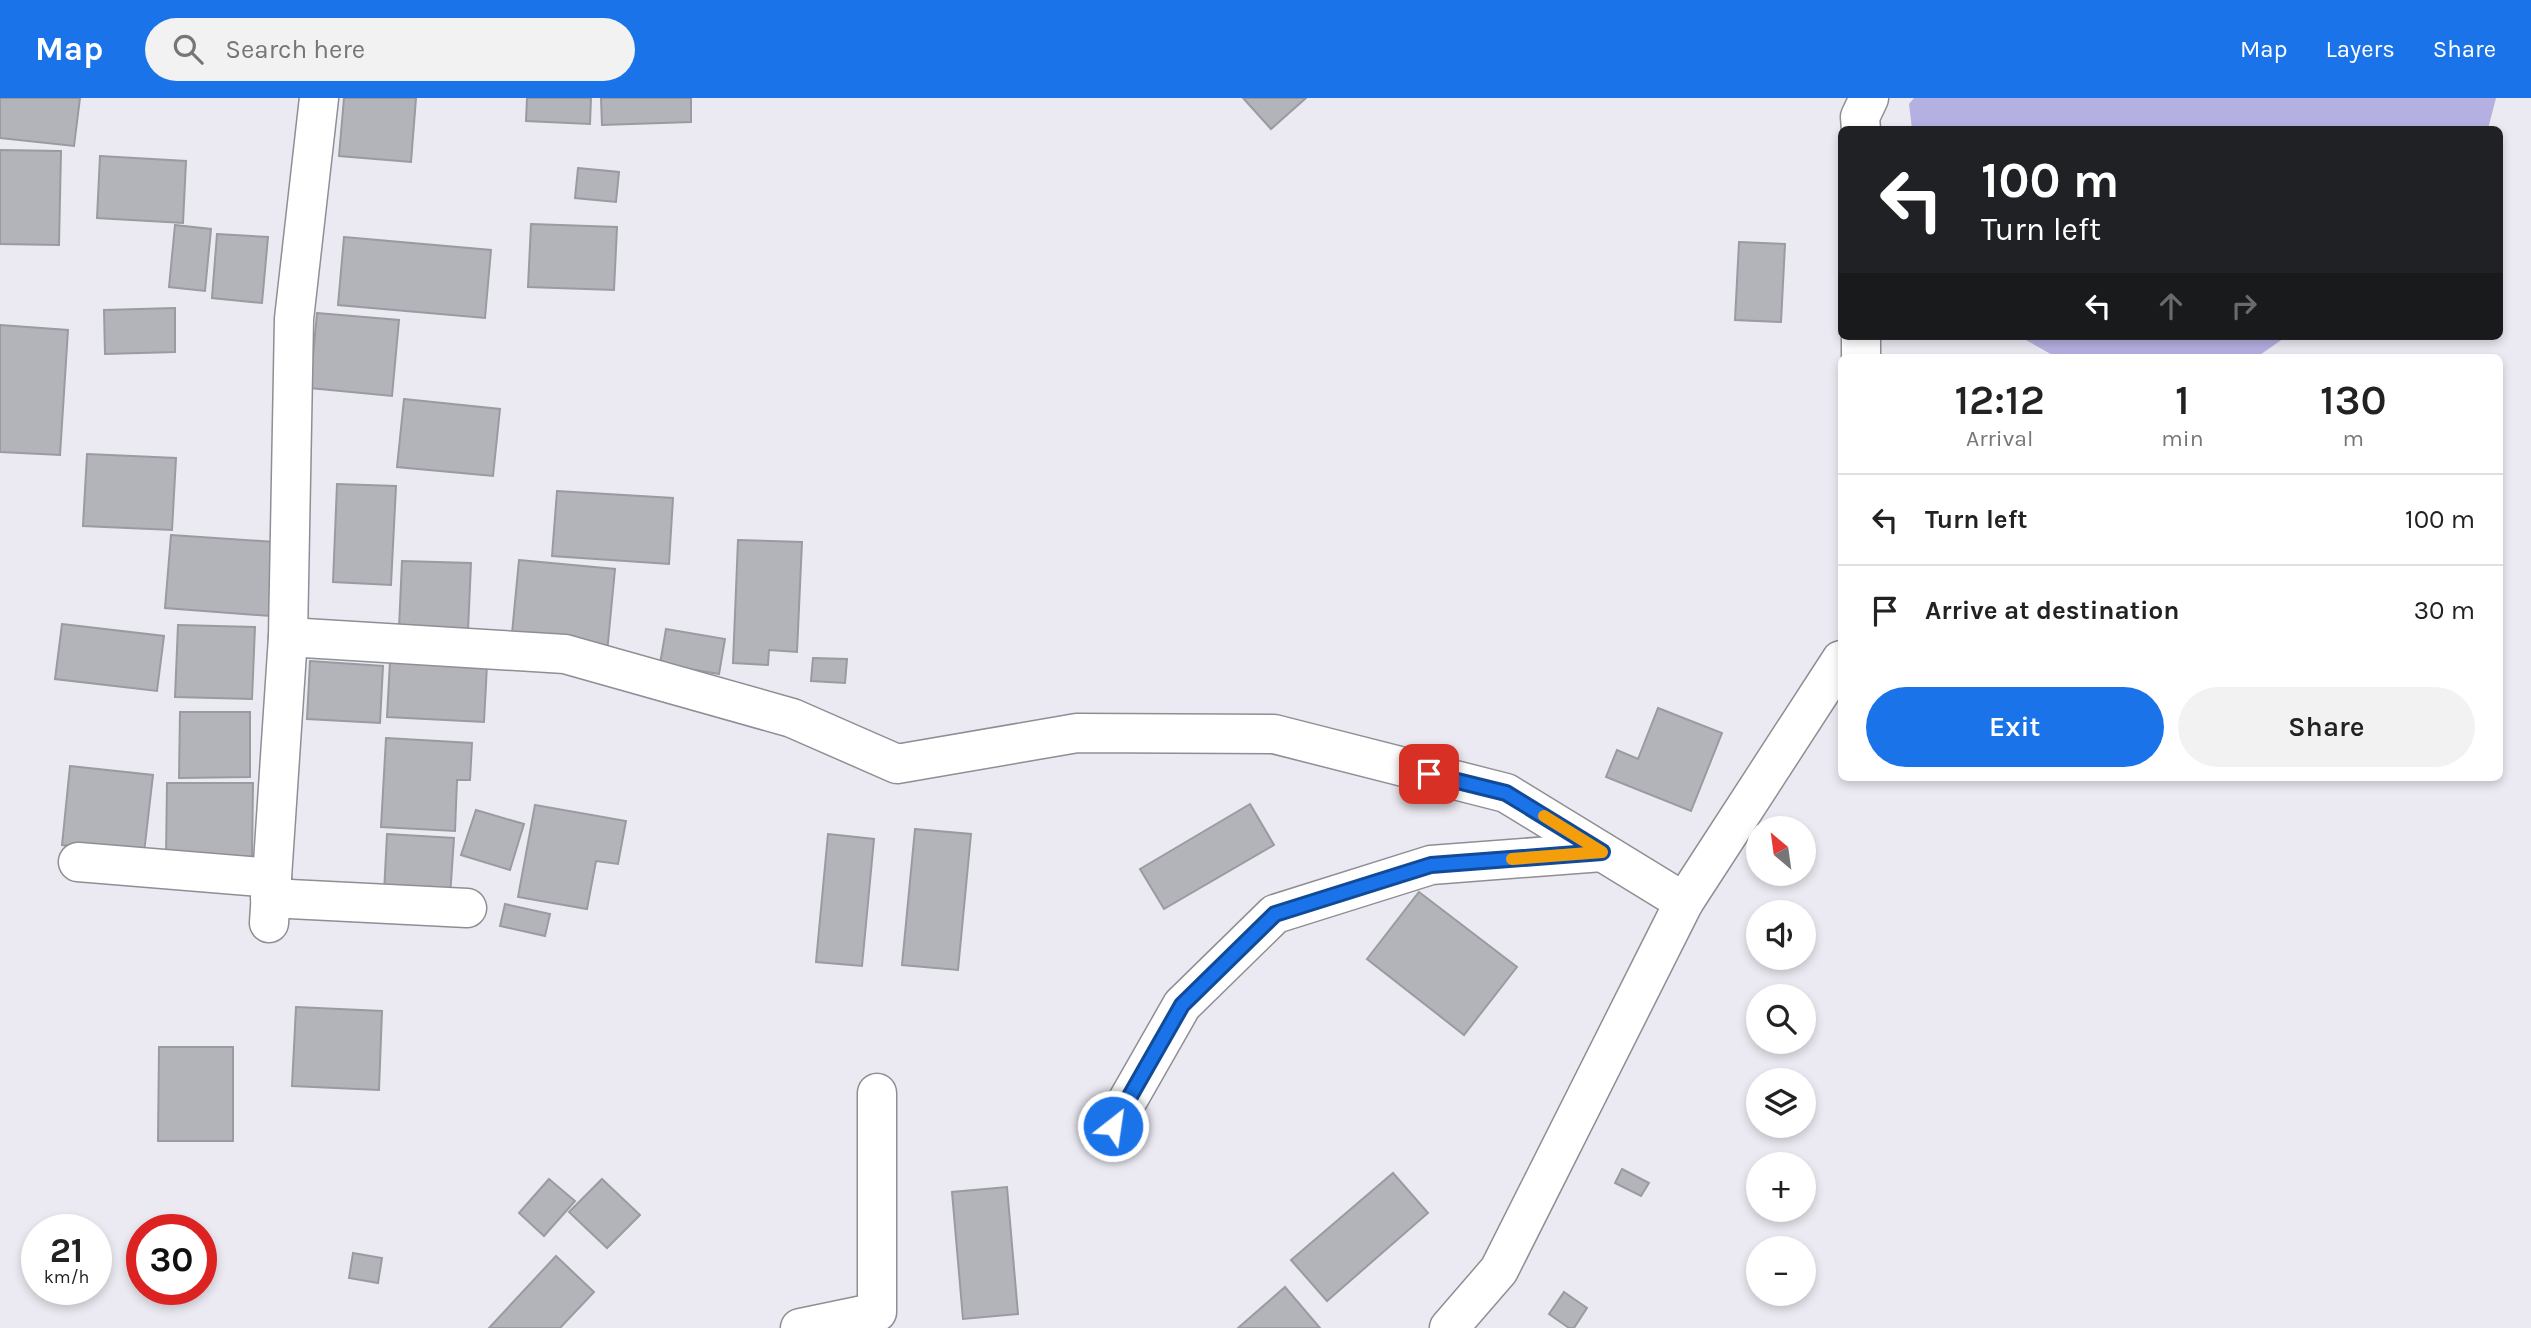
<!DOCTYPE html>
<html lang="en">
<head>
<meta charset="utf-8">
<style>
	:root { --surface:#fff; --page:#f2f2f2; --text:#222; --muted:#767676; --line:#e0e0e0; --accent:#1a73e8 }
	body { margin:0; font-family:Karla,sans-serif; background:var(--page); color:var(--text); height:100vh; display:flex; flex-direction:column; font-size:26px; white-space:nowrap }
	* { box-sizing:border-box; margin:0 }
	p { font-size:23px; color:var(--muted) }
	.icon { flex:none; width:38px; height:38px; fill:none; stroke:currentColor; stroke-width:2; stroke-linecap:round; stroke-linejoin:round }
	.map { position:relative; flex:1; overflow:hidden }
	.drawer { position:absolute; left:1838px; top:256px; width:665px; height:427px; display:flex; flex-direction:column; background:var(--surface); border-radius:10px; box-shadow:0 4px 10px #0003 }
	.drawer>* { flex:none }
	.hud { position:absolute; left:1838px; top:28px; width:665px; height:214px; border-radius:10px; box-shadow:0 4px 10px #0003; background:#202124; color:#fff; overflow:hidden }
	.needle { width:46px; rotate:331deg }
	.buttons { position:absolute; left:1746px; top:718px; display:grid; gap:14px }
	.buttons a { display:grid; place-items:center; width:70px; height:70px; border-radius:50%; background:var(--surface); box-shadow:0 4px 10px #0003; font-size:35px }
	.speed { position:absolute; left:21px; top:1116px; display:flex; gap:14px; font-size:35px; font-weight:700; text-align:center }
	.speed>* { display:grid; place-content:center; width:91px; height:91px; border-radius:50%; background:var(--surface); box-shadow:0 4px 10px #0003; line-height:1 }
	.speed small { font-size:18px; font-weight:400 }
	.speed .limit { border:10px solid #d22; background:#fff; color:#111 }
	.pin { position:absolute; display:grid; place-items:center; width:60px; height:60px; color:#fff; margin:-30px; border-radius:14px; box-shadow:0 4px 10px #0006 }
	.me { position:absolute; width:77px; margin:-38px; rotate:30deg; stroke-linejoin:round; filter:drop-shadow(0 0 5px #0008) }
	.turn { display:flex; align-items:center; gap:24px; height:147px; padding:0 28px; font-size:32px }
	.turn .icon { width:91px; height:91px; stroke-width:2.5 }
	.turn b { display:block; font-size:49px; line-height:60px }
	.lanes { display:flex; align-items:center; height:66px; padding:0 28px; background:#0003; justify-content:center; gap:35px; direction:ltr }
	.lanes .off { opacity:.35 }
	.eta { display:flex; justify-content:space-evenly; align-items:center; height:119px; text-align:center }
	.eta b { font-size:42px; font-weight:600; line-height:49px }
	.cta { display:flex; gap:14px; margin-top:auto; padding:14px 28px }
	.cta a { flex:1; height:80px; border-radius:42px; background:var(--accent); color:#fff; font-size:28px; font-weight:600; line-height:80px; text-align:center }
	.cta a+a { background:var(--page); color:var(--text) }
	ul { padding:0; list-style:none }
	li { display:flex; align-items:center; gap:21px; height:91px; padding:0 28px; border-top:2px solid var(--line) }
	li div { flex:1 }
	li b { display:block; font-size:26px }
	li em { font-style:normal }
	header { display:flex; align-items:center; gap:42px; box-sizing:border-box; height:98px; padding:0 35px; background:var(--accent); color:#fff }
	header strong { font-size:33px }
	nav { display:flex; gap:38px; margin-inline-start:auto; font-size:24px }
	.search { width:490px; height:63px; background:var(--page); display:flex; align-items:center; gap:18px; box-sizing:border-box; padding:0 24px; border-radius:38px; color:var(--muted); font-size:26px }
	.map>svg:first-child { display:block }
	.water { fill:#b5b0e2 }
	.building { fill:#b3b3ba; stroke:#9a9aa1; stroke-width:2 }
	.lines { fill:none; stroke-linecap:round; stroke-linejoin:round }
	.minor-casing { stroke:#8e8e94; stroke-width:41 }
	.minor { stroke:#fff; stroke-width:38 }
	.route-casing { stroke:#114b97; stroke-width:18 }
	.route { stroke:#1a73e8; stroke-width:12 }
	.slow { stroke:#f59e0b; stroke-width:12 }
</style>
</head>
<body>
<header>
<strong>Map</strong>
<div class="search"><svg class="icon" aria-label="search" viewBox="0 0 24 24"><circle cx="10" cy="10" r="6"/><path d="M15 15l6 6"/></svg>Search here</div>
<nav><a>Map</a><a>Layers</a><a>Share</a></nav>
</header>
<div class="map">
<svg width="2531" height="1230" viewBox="0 0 2531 1230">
	<rect width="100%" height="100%" fill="#ebeaf2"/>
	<g class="water">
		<polygon points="1914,0 2496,0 2488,31 1912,31 1909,6"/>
		<polygon points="2019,238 2287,238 2257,259 2056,259"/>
	</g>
	<g class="building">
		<polygon points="0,0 80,0 74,48 0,40"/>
		<polygon points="344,0 416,0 411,64 339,58"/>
		<polygon points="527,0 591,0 590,26 526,23"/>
		<polygon points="601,0 691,0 691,24 602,27"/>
		<polygon points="1243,0 1306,0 1271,31"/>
		<polygon points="0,52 61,53 59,147 0,146"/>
		<polygon points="100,58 186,63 183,125 97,120"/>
		<polygon points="578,70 619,74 616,104 575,100"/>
		<polygon points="531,126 617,129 614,192 528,189"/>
		<polygon points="175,127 211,131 205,193 169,189"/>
		<polygon points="217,136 268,139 262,205 212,200"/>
		<polygon points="344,139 491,152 485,220 338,207"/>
		<polygon points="1739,144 1785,146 1781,224 1735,222"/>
		<polygon points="175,210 175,254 105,256 104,212"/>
		<polygon points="317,215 399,222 392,298 310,290"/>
		<polygon points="0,227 68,232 60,357 0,354"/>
		<polygon points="404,301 500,311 493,378 397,369"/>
		<polygon points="87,356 176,360 172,432 83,428"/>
		<polygon points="337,386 396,388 391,487 333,484"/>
		<polygon points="557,393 673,400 669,466 552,458"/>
		<polygon points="171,437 275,444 270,518 165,510"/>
		<polygon points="738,442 802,444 797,554 769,552 768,567 733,565"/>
		<polygon points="519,462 615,471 607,555 511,546"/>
		<polygon points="402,463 471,465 468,533 399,530"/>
		<polygon points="62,526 164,538 157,593 55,581"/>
		<polygon points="178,527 255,529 252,601 175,599"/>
		<polygon points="666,531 725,541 719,576 660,566"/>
		<polygon points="813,560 847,561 845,585 811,583"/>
		<polygon points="310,563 383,568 380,625 307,621"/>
		<polygon points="390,563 487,567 484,624 387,619"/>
		<polygon points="1658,610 1722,635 1691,713 1606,679 1617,652 1638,661"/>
		<polygon points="180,614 250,614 250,679 179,680"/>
		<polygon points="386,640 472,645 470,682 457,682 455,733 381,729"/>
		<polygon points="70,668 153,677 144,755 62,747"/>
		<polygon points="167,685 253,685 252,760 166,760"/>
		<polygon points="1250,706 1274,747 1164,811 1140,771"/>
		<polygon points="535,707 626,723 618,766 596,763 587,811 518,799"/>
		<polygon points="476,712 524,726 510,772 461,757"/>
		<polygon points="915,731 971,736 958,872 902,867"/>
		<polygon points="387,736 454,740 450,799 384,795"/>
		<polygon points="828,736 874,741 862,868 816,864"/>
		<polygon points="1419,794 1517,869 1464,937 1367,861"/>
		<polygon points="505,806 550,816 545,838 500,828"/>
		<polygon points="296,909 382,913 379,992 292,988"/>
		<polygon points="159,949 233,949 233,1043 158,1043"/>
		<polygon points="1622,1071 1649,1085 1641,1098 1615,1085"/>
		<polygon points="1393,1075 1428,1115 1327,1203 1291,1162"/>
		<polygon points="549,1081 575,1103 544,1138 519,1115"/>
		<polygon points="602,1081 640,1117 607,1150 569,1114"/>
		<polygon points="1007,1089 1018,1216 963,1221 952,1094"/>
		<polygon points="353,1155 382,1160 378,1185 349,1180"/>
		<polygon points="556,1158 594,1194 560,1230 489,1230"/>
		<polygon points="1285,1189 1320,1230 1238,1230"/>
		<polygon points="1564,1194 1587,1210 1574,1230 1569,1230 1549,1216"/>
	</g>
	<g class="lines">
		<defs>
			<g id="minor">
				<polyline points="1861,32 1860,19 1869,0"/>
				<polyline points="1861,238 1861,259"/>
				<polyline points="288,539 565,556 792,620 897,666 1077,635 1274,636 1506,695 1684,804"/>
				<polyline points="78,764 272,780"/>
				<polyline points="270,800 467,810"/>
				<polyline points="269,825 288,539 294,221 319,0"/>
				<polyline points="1113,1028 1182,907 1275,816 1431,767 1602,754"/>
				<polyline points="800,1230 877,1214 877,995"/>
				<polyline points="1449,1230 1499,1172 1684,804 1841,562"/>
			</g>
		</defs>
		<use href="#minor" class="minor-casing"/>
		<use href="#minor" class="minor"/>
	</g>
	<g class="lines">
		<defs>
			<polyline id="route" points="1113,1028 1182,907 1275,816 1431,767 1602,754 1506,695 1429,676"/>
		</defs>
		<use href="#route" class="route-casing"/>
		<use href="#route" class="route"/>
		<polyline class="slow" points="1512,761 1602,754 1544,718"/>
	</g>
</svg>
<div class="buttons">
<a><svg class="needle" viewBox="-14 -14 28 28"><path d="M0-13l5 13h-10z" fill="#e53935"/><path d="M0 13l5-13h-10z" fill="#767676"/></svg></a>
<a><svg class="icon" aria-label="sound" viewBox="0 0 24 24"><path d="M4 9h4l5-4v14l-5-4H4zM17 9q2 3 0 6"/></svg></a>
<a><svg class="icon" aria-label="search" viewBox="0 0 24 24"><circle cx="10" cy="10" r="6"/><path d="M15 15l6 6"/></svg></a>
<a><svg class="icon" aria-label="layers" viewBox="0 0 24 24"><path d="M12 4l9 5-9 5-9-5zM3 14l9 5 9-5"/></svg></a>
<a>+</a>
<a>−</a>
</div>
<div class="speed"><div>21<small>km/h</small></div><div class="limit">30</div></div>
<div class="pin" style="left:1429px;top:676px;background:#d93025"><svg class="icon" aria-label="arrive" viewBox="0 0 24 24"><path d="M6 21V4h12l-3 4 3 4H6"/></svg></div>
<svg class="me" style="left:1113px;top:1028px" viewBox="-20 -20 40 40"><circle r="17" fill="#1a73e8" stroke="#fff" stroke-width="3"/><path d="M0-11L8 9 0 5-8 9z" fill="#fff"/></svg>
<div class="hud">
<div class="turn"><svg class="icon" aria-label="left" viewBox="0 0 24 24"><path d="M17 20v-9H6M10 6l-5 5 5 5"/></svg><div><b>100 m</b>Turn left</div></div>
<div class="lanes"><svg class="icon" aria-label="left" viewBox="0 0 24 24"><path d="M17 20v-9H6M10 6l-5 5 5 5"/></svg><svg class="icon off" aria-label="ahead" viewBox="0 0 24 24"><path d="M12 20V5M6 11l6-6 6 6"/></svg><svg class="icon off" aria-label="right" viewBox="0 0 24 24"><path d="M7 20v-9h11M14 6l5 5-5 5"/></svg></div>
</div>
<section class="drawer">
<div class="eta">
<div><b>12:12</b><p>Arrival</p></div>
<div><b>1</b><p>min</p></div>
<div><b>130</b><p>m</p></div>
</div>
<ul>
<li><svg class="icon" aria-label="left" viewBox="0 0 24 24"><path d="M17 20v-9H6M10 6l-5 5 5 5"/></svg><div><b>Turn left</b></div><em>100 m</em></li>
<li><svg class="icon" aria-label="arrive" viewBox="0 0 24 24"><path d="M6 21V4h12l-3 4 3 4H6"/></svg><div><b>Arrive at destination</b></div><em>30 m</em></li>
</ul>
<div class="cta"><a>Exit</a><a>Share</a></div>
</section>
</div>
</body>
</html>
